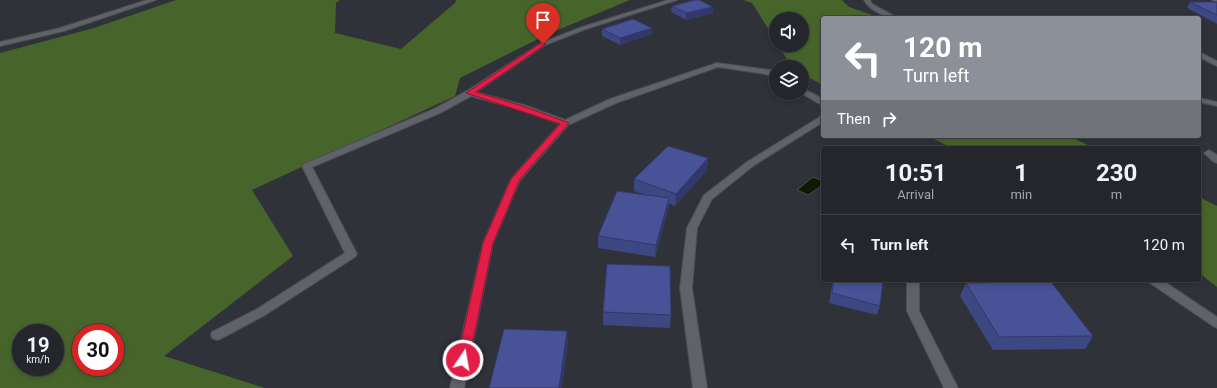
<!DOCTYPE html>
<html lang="en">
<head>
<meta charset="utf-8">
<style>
	:root { --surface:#24262c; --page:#2c2e34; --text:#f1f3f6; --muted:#a3a5a9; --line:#414348 }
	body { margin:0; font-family:Roboto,sans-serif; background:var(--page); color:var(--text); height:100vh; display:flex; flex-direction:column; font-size:15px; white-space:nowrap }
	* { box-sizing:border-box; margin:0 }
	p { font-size:13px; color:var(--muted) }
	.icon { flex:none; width:22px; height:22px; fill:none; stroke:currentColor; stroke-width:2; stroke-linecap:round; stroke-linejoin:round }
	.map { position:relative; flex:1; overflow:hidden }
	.sheet { position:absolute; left:821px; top:146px; width:380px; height:136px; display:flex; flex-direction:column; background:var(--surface); border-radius:4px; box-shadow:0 2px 6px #0003,0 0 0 1px var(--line) }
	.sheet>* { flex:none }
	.banner { position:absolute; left:821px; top:16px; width:380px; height:122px; border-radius:4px; box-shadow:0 2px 6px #0003,0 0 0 1px var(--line); background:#8c9099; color:#fff; overflow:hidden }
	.fabs { position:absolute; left:769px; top:12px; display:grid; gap:8px }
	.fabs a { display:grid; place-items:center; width:40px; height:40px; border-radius:50%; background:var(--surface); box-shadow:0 2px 6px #0003,0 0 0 1px var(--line); font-size:20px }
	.speed { position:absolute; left:12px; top:324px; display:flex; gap:8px; font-size:20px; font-weight:700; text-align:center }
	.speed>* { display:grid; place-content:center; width:52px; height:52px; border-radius:50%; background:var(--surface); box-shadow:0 2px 6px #0003,0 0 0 1px var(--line); line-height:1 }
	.speed small { font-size:10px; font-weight:400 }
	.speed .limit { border:6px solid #d22; background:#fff; color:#111 }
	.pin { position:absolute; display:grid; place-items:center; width:34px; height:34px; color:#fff; margin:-41px -17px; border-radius:50% 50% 50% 0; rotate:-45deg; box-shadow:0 0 4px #0007 }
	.pin .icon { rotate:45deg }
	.me { position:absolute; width:44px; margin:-22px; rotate:12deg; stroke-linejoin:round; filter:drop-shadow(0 0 3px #0008) }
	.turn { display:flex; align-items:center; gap:14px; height:84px; padding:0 16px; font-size:18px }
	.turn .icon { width:52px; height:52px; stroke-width:2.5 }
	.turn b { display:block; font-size:28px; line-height:34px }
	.then { display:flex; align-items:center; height:38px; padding:0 16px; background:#0003; gap:8px; font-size:15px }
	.eta { display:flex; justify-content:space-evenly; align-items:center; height:68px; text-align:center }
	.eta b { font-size:24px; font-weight:700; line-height:28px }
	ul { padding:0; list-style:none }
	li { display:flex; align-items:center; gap:12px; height:60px; padding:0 16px; border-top:1px solid var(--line) }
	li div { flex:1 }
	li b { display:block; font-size:15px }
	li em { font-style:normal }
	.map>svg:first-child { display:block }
	.green { fill:#47652b; fill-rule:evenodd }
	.water { fill:#0e1a04; stroke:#485143 }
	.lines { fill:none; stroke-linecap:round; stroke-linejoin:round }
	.minor-casing { stroke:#4c4e54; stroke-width:2 }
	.minor { fill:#60626a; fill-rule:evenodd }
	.wall { fill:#3d4782 }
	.shaded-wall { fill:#32396a }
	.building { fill:#475297; stroke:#32396a }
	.route { fill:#e11d48; stroke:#92132f }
</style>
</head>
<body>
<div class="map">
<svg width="1217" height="388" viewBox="0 0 1217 388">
	<rect width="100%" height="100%" fill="#30323a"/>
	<g class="green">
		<path d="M176,0h164l-4,3 -1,30 66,16 54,-46 1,-3h174l-82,34 -88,44 -5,18 -203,94 41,66 -129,100 101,32h-265v-335l94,-25zM21,333h34v34h-34zM81,333h34v34h-34z"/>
		<polygon points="744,0 842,0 849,7 881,18 823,18 823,85 802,74 802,67 792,67 778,45 802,45 802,19 776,19 776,41 752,3"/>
		<polygon points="928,136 1069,136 1094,148 952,148"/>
		<polygon points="1199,197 1217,206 1217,287 1199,273"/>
	</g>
	<polygon class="water" points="813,177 823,181 823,185 808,195 797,190"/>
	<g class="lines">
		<defs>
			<g id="minor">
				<polygon points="147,0 156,0 64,31 0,46 0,42 60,28"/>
				<polygon points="668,0 677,0 586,29 545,45 476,92 527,106 565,120 610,99 717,63 770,70 776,73 776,78 765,74 718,67 616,103 568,125 520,180 493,243 464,388 450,388 483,243 511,179 560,124 521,110 471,96 440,113 312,167 357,254 355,257 265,315 222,338 217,340 212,338 211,335 212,332 257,309 345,253 302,166 304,164 434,109 467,91 541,43 582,27"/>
				<path d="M864,0h6l2,4 26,14c-12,0 -28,-7 -34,-18z"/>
				<polygon points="1212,0 1217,0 1217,3"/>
				<polygon points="1199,52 1217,61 1217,66 1199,57"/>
				<polygon points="802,88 823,99 823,106 801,93"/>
				<polygon points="1199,98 1217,102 1217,106 1199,102"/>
				<polygon points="823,115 823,122 753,166 712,199 697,228 692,288 707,388 693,388 680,288 687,228 704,195 747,162"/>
				<polygon points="1209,150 1217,155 1217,163 1214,162 1204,153"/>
				<polygon points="907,280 919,280 919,311 958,388 944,388 907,311"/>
				<polygon points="1148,280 1162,280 1217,317 1217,328 1213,326 1150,283"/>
			</g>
		</defs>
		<use href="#minor" class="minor-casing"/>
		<use href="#minor" class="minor"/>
	</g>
	<g class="wall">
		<polygon points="1190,2 1217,2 1217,24 1187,8"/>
		<polygon points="672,6 713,13 686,20 671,12"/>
		<polygon points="652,28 652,34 620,45 602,36 602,29"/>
		<polygon points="708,158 707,170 675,206 669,203 668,210 655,257 598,248 598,236 643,194 634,191 634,179"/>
		<polygon points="823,210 823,224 820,222"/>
		<polygon points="833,280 883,280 880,306 877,315 829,303"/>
		<polygon points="966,283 1093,336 1085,349 993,350 960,296"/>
		<polygon points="603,312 671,315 670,328 603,325"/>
	</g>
	<g class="shaded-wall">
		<polygon points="713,7 713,13 686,20 686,13"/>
		<polygon points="652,28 652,34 620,45 620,38"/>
		<polygon points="708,158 707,170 675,206 676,194"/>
		<polygon points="669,198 668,210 655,257 656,245"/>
		<polygon points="567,331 568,344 562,388 559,388"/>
	</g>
	<g class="building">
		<polygon points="695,0 699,0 713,7 686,13 672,6"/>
		<polygon points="1190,2 1217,2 1217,15"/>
		<polygon points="633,19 652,28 620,38 602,29"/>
		<polygon points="668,146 708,158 676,194 634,179"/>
		<polygon points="617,191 669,198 656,245 598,236"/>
		<polygon points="607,264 670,266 671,315 603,312"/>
		<polygon points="834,280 883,280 880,306 832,293"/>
		<polygon points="1051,282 1093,336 999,337 966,283"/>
		<polygon points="504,329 567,331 559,388 489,388"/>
	</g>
	<polygon class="route" points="541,43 546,44 476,92 526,107 569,123 520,179 493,243 469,360 468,364 463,365 459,364 457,360 483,243 511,179 560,124 466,93"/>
</svg>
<div class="fabs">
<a><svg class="icon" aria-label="sound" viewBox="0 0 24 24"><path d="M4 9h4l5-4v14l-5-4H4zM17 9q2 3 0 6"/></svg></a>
<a><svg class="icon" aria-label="layers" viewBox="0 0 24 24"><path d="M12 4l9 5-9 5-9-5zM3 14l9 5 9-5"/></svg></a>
</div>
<div class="speed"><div>19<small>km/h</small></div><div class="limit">30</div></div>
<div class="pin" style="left:543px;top:44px;background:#d93025"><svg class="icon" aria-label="arrive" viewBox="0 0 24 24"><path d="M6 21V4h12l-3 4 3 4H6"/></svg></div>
<svg class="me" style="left:463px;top:360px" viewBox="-20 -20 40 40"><circle r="17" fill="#e11d48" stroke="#fff" stroke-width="3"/><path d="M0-11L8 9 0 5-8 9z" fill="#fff"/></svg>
<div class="banner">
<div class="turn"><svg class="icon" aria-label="left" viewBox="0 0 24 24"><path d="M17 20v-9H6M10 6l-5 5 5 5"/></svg><div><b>120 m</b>Turn left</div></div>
<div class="then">Then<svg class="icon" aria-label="right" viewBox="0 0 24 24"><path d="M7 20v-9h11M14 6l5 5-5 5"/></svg></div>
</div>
<section class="sheet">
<div class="eta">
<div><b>10:51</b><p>Arrival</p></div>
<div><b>1</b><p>min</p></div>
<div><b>230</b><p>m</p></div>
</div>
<ul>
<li><svg class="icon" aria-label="left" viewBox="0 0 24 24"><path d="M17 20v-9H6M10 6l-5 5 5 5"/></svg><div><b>Turn left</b></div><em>120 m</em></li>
</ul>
</section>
</div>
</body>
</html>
